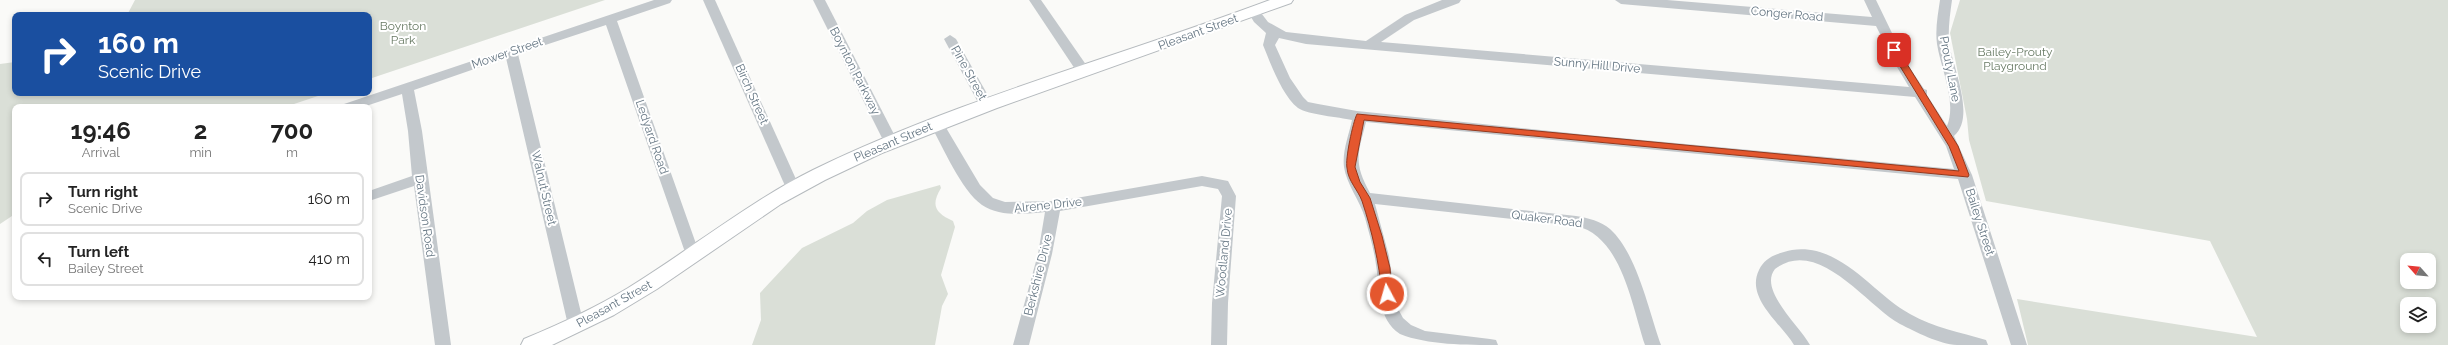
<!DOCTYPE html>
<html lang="en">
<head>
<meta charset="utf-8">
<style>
	:root { --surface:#fff; --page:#f2f2f2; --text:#222; --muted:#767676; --line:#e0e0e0 }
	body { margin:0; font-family:Raleway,sans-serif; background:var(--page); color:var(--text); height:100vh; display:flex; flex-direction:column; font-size:15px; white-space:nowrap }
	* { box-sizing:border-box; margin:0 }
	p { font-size:13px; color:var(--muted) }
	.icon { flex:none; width:22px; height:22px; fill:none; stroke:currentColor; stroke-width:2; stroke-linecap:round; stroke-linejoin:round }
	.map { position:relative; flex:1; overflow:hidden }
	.side { position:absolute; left:12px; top:104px; width:360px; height:196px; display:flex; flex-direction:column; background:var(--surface); border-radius:8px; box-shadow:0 2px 6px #0003 }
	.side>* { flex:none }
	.banner { position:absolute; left:12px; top:12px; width:360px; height:84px; border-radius:8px; box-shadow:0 2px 6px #0003; background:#1a4fa0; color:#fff; overflow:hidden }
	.needle { width:26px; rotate:297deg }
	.controls { position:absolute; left:2400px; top:253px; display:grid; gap:8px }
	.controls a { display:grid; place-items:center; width:36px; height:36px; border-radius:8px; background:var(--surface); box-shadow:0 2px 6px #0003; font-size:20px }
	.pin { position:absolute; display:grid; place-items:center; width:34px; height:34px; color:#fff; margin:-17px; border-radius:8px; box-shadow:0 2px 6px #0006 }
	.me { position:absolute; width:44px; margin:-22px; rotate:354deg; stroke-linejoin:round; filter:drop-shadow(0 0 3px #0008) }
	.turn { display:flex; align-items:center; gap:14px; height:84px; padding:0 20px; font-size:18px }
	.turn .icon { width:52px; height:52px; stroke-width:2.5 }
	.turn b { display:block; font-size:28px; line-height:34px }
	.eta { display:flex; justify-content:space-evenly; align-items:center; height:68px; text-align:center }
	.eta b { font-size:24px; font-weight:700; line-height:28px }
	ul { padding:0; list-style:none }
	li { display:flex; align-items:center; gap:12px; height:54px; margin:0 8px 6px; padding:0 12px; border:2px solid var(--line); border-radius:8px }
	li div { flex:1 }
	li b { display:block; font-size:15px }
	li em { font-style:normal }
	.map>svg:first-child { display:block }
	.green { fill:#dadfd7; fill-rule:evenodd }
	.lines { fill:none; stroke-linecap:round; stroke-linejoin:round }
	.major-casing { stroke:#b5babe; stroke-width:2 }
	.minor { fill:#c3c8cc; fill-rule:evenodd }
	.major { fill:#fff; fill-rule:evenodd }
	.route { fill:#e4572e; stroke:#94391e }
	.labels { text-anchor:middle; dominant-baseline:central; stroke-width:4; stroke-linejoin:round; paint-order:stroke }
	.street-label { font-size:12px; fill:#657683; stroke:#fff }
	.park-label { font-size:12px; fill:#687a64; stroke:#fff }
</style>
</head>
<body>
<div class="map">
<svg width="2448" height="345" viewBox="0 0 2448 345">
	<rect width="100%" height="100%" fill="#fafaf8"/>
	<g class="green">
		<polygon points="135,0 605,0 369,79 369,15 127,15"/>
		<path d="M1960,0h488v345h-420l-11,-46 240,38 -47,-96 -224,-40 -17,-61 -2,-21 -17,-86zM2407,260h22v22h-22zM2407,304h22v22h-22z"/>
		<polygon points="15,62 15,93 327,93 285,107 15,107 15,214 0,224 0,64"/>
		<path d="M940,185l1,3c-11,18 -5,25 12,33l2,6 -14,48 7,19 -6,12 -7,39h-183l9,-25 -1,-27 42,-45 51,-25 14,-12 20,-11z"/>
	</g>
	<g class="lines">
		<defs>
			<path id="major" d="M1270,0h23l-2,3 -294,105 -115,45 -57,27 -44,24 -124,85 -43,26 -62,30h-31l3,-6c36,-15 71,-31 104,-51 62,-38 119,-85 185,-118 146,-71 305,-113 457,-170z"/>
		</defs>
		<use href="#major" class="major-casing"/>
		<g class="minor">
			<polygon points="654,0 672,0 670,3 617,21 700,255 698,259 688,259 686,255 606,25 518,54 584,325 582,329 576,331 570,329 568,325 506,58 414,90 422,131 451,345 435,345 414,186 369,201 369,191 412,176 408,131 402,94 363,107 342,107 344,104"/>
			<polygon points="703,0 715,0 800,188 798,192 788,192 786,188"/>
			<polygon points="813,0 825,0 898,142 896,145 891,147 884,142"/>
			<polygon points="1029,0 1041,0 1089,69 1090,72 1089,75 1079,75"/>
			<path d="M1442,0h19l-2,3 -45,17 -33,22 528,45 -15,-25 -18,-36 -255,-22 -6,-4h52l205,17 -8,-17h12l30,62 18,27 3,1v5l20,31c10,-24 -6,-57 -10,-82 -2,-15 1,-30 3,-44h12c-2,14 -4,29 -3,43 4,25 27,74 5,93l18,39 55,170h-16l-53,-166 -592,-57c-8,32 -13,40 4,71l206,23c12,2 25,5 34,13 27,24 39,83 51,116h-16c-13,-38 -23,-109 -69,-119l-201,-22 14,52 7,49 7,13 8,7 14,6 65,8 6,1 2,5c-31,0 -71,0 -98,-11 -23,-15 -20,-46 -24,-69 -2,-16 -7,-32 -11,-47 -5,-17 -19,-35 -21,-51 -2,-16 5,-32 8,-47 -13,-3 -43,-5 -54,-12 -16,-12 -28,-46 -35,-63l3,-12 -12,-11 -6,-10 6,-4 4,1 10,13 18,10 80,9 39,-26zM1279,38l27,6 609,53 31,49 8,23 -365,-34 -232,-24 -39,-7 -10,-2 -5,-5 -13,-19 -15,-33z"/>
			<polygon points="950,35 956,39 994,106 992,109 987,111 980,106 944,39"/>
			<path d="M937,119l5,2 38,64 13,13 12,4 54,-1 143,-25 26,5 8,15 -8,107 -1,42h-16l1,-42 10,-107 -4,-7 -16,-3 -142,25 -8,43 -23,91h-16l25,-91 7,-42c-19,2 -46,5 -63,-7 -21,-15 -39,-58 -52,-81z"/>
			<path d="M1792,250c49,-7 80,43 118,64 24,14 50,18 76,26l2,5c-10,0 -21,0 -31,0 -18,-1 -41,-13 -57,-21 -34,-19 -82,-88 -125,-55 -17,21 25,57 35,76h-16c-12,-21 -49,-47 -35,-75 6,-13 19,-17 33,-20z"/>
		</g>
		<use href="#major" class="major"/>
	</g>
	<path class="route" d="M1894,47l3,1 61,98 11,29 -1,2 -604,-57 -9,47 5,15 10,16 12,38 8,32 2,26 -5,3 -5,-3c-3,-32 -10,-63 -20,-93 -4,-11 -14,-20 -15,-33 -2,-9 6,-46 10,-54l602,57 -10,-25 -59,-96z"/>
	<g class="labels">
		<g class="street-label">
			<text transform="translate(1787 14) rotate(5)">Conger Road</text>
			<text transform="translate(1198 32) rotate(-20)">Pleasant Street</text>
			<text transform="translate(507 53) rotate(-19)">Mower Street</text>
			<text transform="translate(1597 65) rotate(5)">Sunny Hill Drive</text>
			<text transform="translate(1950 69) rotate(79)">Prouty Lane</text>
			<text transform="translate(855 71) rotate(63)">Boynton Parkway</text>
			<text transform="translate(969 73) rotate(61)">Pine Street</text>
			<text transform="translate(752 94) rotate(66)">Birch Street</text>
			<text transform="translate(652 137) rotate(71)">Ledyard Road</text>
			<text transform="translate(893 142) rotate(-23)">Pleasant Street</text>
			<text transform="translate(544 188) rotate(77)">Walnut Street</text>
			<text transform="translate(1048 205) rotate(-6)">Alrene Drive</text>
			<text transform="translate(425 216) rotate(82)">Davidson Road</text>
			<text transform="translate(1547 219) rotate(7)">Quaker Road</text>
			<text transform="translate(1980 222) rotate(72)">Bailey Street</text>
			<text transform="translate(1224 253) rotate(-85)">Woodland Drive</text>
			<text transform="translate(1038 275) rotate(-76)">Berkshire Drive</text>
			<text transform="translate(614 304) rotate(-29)">Pleasant Street</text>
		</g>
		<g class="park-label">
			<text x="403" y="26">Boynton<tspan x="403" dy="14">Park</tspan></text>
			<text x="2015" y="52">Bailey-Prouty<tspan x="2015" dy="14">Playground</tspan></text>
		</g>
	</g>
</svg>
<div class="controls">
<a><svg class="needle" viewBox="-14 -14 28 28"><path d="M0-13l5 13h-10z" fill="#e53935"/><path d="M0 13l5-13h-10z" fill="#767676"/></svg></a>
<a><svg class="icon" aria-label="layers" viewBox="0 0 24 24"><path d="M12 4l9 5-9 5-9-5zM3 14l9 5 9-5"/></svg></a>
</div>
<div class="pin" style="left:1894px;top:50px;background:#d93025"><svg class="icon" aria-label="arrive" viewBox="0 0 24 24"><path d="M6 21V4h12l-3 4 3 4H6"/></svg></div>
<svg class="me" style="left:1387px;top:294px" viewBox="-20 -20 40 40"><circle r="17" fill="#e4572e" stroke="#fff" stroke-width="3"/><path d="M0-11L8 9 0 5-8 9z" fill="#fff"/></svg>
<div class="banner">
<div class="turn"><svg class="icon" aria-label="right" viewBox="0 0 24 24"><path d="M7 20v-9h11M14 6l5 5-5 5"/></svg><div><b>160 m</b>Scenic Drive</div></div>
</div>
<section class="side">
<div class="eta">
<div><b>19:46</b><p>Arrival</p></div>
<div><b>2</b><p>min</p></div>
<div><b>700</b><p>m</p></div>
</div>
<ul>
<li><svg class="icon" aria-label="right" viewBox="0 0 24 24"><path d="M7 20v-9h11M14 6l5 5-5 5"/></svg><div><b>Turn right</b><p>Scenic Drive</p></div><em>160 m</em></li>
<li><svg class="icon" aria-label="left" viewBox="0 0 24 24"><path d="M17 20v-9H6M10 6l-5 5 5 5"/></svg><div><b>Turn left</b><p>Bailey Street</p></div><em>410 m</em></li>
</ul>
</section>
</div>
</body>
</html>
